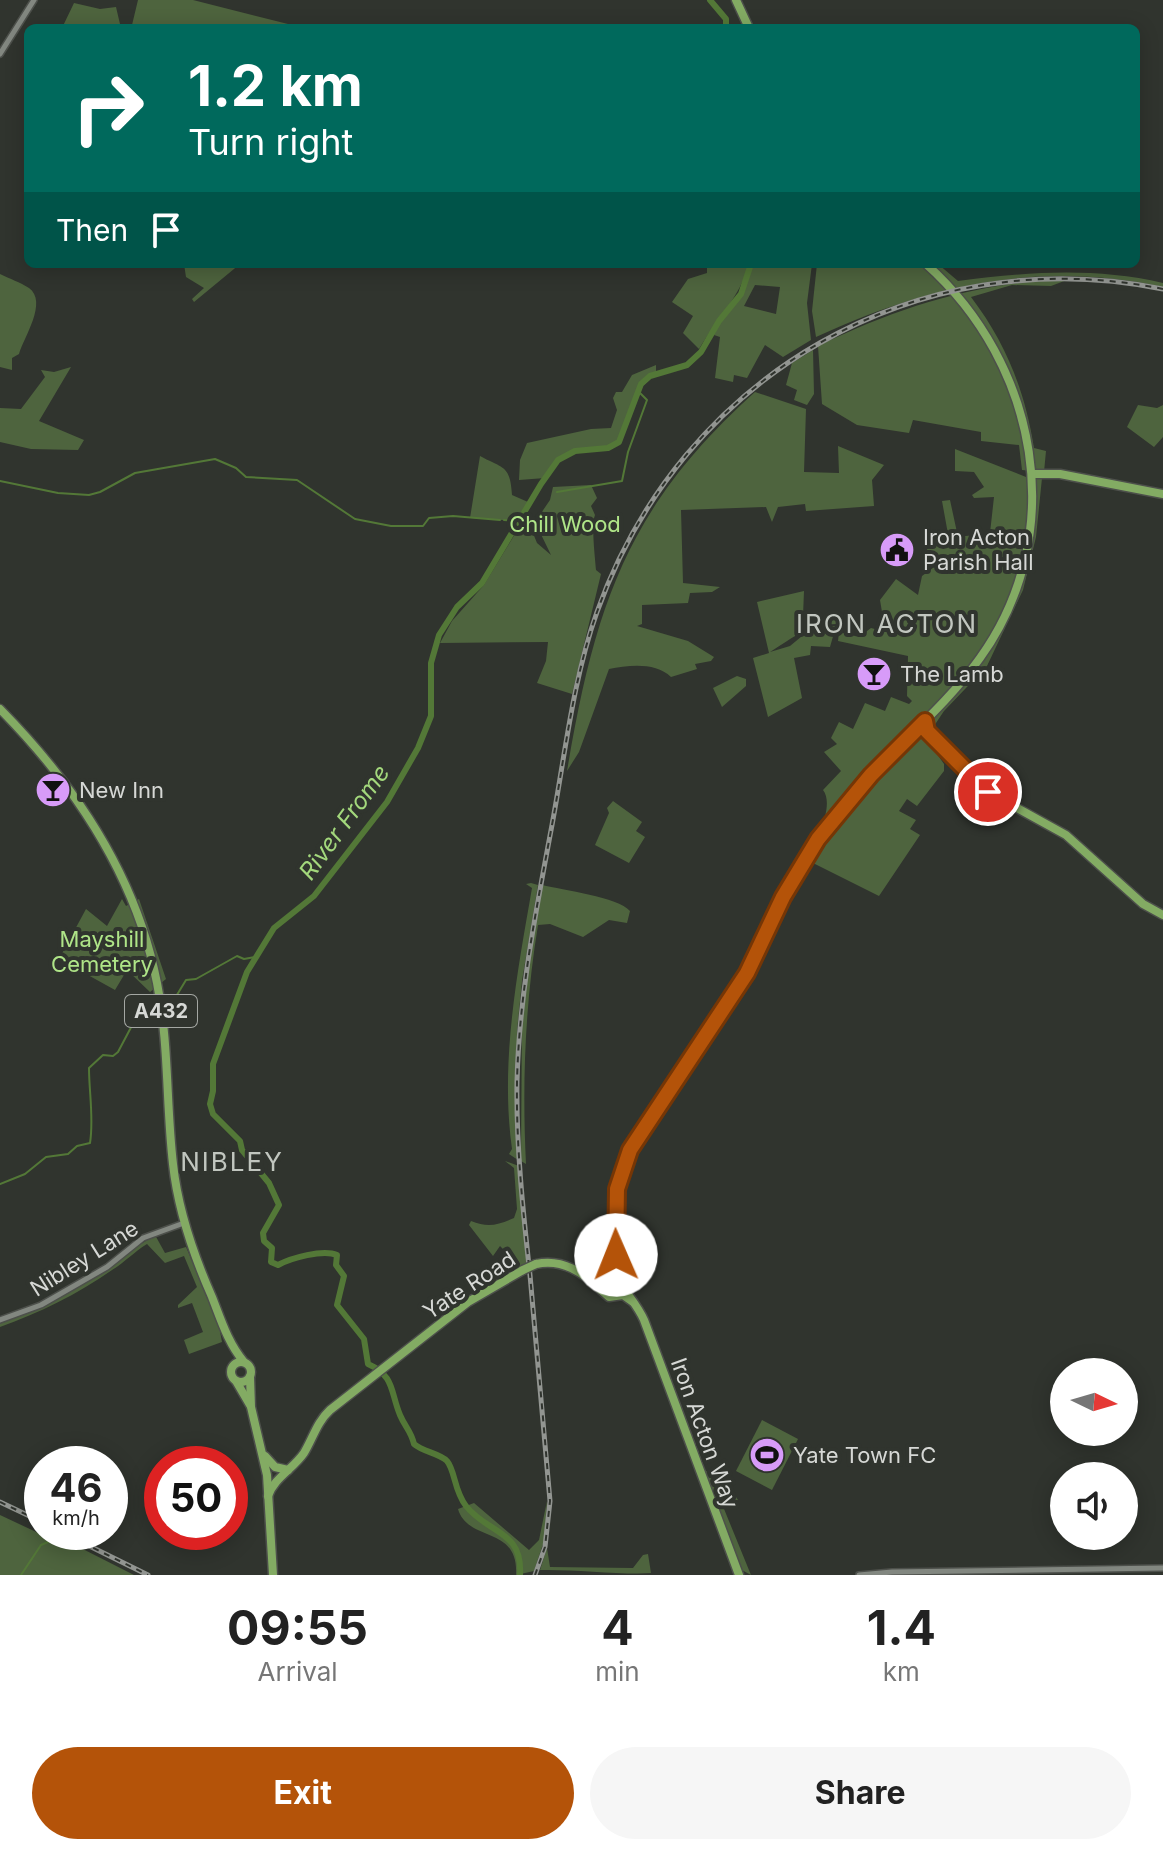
<!DOCTYPE html>
<html lang="en">
<head>
<meta charset="utf-8">
<style>
	:root { --surface:#fff; --page:#f6f6f6; --text:#222; --muted:#767676; --accent:#b45309 }
	body { margin:0; font-family:Inter,sans-serif; background:var(--page); color:var(--text); height:100vh; display:flex; flex-direction:column; font-size:30px; white-space:nowrap }
	* { box-sizing:border-box; margin:0 }
	p { font-size:26px; color:var(--muted) }
	.icon { flex:none; width:44px; height:44px; fill:none; stroke:currentColor; stroke-width:2; stroke-linecap:round; stroke-linejoin:round }
	.map { position:relative; height:1575px; overflow:hidden }
	.sheet { display:flex; flex-direction:column; background:var(--surface); flex:1 }
	.sheet>* { flex:none }
	.guide { position:absolute; left:24px; top:24px; width:1116px; height:244px; border-radius:12px; box-shadow:0 4px 20px #0003; background:#00695c; color:#fff; overflow:hidden }
	.needle { width:52px; rotate:95deg }
	.buttons { position:absolute; left:1050px; top:1358px; display:grid; gap:16px }
	.buttons a { display:grid; place-items:center; width:88px; height:88px; border-radius:50%; background:var(--surface); box-shadow:0 4px 20px #0003; font-size:40px }
	.speed { position:absolute; left:24px; top:1446px; display:flex; gap:16px; font-size:40px; font-weight:700; text-align:center }
	.speed>* { display:grid; place-content:center; width:104px; height:104px; border-radius:50%; background:var(--surface); box-shadow:0 4px 20px #0003; line-height:1 }
	.speed small { font-size:20px; font-weight:400 }
	.speed .limit { border:12px solid #d22; background:#fff; color:#111 }
	.pin { position:absolute; display:grid; place-items:center; width:68px; height:68px; color:#fff; margin:-34px; border:4px solid #fff; border-radius:50%; box-shadow:0 2px 8px #0007 }
	.me { position:absolute; width:88px; margin:-44px; rotate:359deg; stroke-linejoin:round; filter:drop-shadow(0 0 6px #0008) }
	.turn { display:flex; align-items:center; gap:28px; height:168px; padding:0 32px; font-size:36px }
	.turn .icon { width:104px; height:104px; stroke-width:2.5 }
	.turn b { display:block; font-size:56px; line-height:68px }
	.then { display:flex; align-items:center; height:76px; padding:0 32px; background:#0003; gap:16px; font-size:30px }
	.eta { display:flex; justify-content:space-evenly; align-items:center; height:136px; text-align:center }
	.eta b { font-size:48px; font-weight:700; line-height:56px }
	.cta { display:flex; gap:16px; margin-top:auto; padding:16px 32px }
	.cta a { flex:1; height:92px; border-radius:48px; background:var(--accent); color:#fff; font-size:32px; font-weight:700; line-height:92px; text-align:center }
	.cta a+a { background:var(--page); color:var(--text) }
	.map>svg:first-child { display:block }
	.green { fill:#4e643e; fill-rule:evenodd }
	.lines { fill:none; stroke-linecap:round; stroke-linejoin:round }
	.stream { stroke:#537837; stroke-width:2 }
	.river { stroke:#537837; stroke-width:6 }
	.minor-casing { stroke:#4d504b; stroke-width:8 }
	.major-casing { stroke:#4d504b; stroke-width:11 }
	.minor { stroke:#828780; stroke-width:5 }
	.major { stroke:#83ab63; stroke-width:8 }
	.rail-casing { stroke:#929591; stroke-width:5 }
	.rail { stroke:#30342e; stroke-width:2; stroke-dasharray:6; stroke-linecap:butt }
	.major-bridge-casing { stroke:#4d504b; stroke-width:11; stroke-linecap:butt }
	.major-bridge { stroke:#83ab63; stroke-width:8 }
	.route-casing { stroke:#753606; stroke-width:20 }
	.route { stroke:#b45309; stroke-width:14 }
	.labels { text-anchor:middle; dominant-baseline:central; stroke-width:8; stroke-linejoin:round; paint-order:stroke }
	.shield { fill:#30342e; stroke:#a4a7a3; stroke-width:2 }
	.shield-label { font-size:20px; font-weight:bold; fill:#d6d8d5 }
	.park-label { font-size:22px; fill:#afe588; stroke:#30342e }
	.poi-label { font-size:22px; fill:#d6d8d5; stroke:#30342e; text-anchor:start }
	.street-label { font-size:22px; fill:#d6d8d5; stroke:#30342e }
	.water-label { font-size:24px; font-style:italic; fill:#a3d87c; stroke:#30342e }
	.quarter-label { font-size:26px; letter-spacing:2px; fill:#c1c6bf; stroke:#30342e }
</style>
</head>
<body>
<div class="map">
<svg width="1163" height="1575" viewBox="0 0 1163 1575">
	<rect width="100%" height="100%" fill="#30342e"/>
	<g class="green">
		<polygon points="138,0 193,0 304,28 252,28 224,24 221,28 62,28 74,3 100,9 116,7 120,24 132,25"/>
		<polygon points="184,264 240,264 194,302 192,299 204,288 186,277"/>
		<path d="M707,264h42c-9,33 -33,56 -50,85l-16,-16 10,-17 -21,-14 16,-23 19,-6z"/>
		<path d="M753,264h59l-5,39 4,37 -28,17 -18,-12 -18,33 -13,-3 -1,7 -18,-4 5,-41 -6,-2 6,-13 22,-27zM755,285l25,2 -4,27 -32,-8z"/>
		<path d="M817,264h121l20,17c69,-9 136,-14 205,2v4c-123,-27 -235,-2 -347,50l-4,-26z"/>
		<path d="M0,274c10,5 20,8 29,14 19,14 -5,49 -10,66l-7,4v12l-12,-3z"/>
		<path d="M1041,280h26l-16,6 -39,-1 -41,12c35,46 54,94 63,151l12,3 -2,21 -22,-2 -3,-25 -38,-4v-9l-68,-12 -4,13 -52,-8 -35,-21 -4,-58c74,-36 142,-58 223,-66z"/>
		<polygon points="813,350 814,394 807,405 794,400 797,390 786,385 792,363"/>
		<path d="M656,365v8l-18,18 -19,51c-33,18 -46,-3 -74,36l-26,2 1,-20 7,-17 64,-14 20,-1 6,-18 -4,-12 3,-6h6l10,-17z"/>
		<polygon points="71,367 39,421 84,440 78,450 31,449 0,442 0,408 21,409 45,377 41,370 54,372"/>
		<path d="M755,392l51,17 -2,63 35,1 -1,-27 46,19 -12,15 2,26 -68,5 -1,-7 -27,3 -6,15 -6,-15 -85,3 2,73 37,4 -8,5 -22,1 -2,10 -46,2v19l-5,2 51,15 26,16 -3,4 -16,3 2,5 -26,8c-15,-15 -42,-12 -62,-8l-30,83 -12,19c28,-165 60,-264 188,-379z"/>
		<polygon points="1138,405 1157,408 1163,405 1163,437 1154,447 1127,427"/>
		<path d="M955,449l71,28 16,1 -6,59 -13,53 -36,76 -43,45 -18,27 18,26v7l-27,35 -10,-7 -8,12 17,9 -6,9 10,6 -41,61 -72,-36c9,-18 28,-55 16,-70l18,-19 -17,-19 13,-8 -6,-6 8,-16 14,7 12,-26 20,8 6,-14 18,7 3,-3 -5,-5 1,-40 -70,-15 1,-9 20,5 12,-9 11,3 2,-7 -4,-24 16,-21 22,16 4,-19 15,-11 -8,-9 -5,-17 2,-4 14,-3 8,2 -6,-33 8,-1 8,37 32,-4 4,-36 -20,1 -2,-3 12,-8 -10,-15 -19,-1z"/>
		<path d="M480,456c24,13 30,9 32,39l16,7 -11,19 -47,-3z"/>
		<path d="M591,485l6,13 -6,8 4,9c-4,9 0,42 1,55l5,4 -29,120 -35,-11 9,-22 2,-19 -108,1 12,-22 32,-36 42,-69 11,27 14,12 -16,-33 15,-22 3,-13z"/>
		<path d="M804,591l-1,25h36l-2,8c-30,1 -43,13 -67,28l20,-6 23,-19 23,-1 -6,21 -19,-1 -1,9 -16,3 8,40 -34,19 -15,-59 16,-5 -12,-51z"/>
		<polygon points="737,676 746,679 746,686 722,707 713,688"/>
		<polygon points="613,801 642,822 636,831 645,837 629,863 595,845 609,813 607,808"/>
		<path d="M531,883l7,2 -16,96 -5,50 1,129 -9,-6 3,-5c-12,-87 5,-175 20,-261l-6,-4z"/>
		<path d="M542,885c21,5 76,12 88,26l-3,12 -18,-3 -26,17 -33,-13 -12,1c-13,80 -16,158 -12,239l-5,-3 1,-153z"/>
		<polygon points="122,899 126,906 139,899 166,979 150,992 127,970 115,990 59,959 86,909 107,926"/>
		<path d="M505,1161l14,5 8,99 -22,12 -5,-11 11,-9 -11,-11 -7,10 -24,-31 2,-4c17,7 27,4 43,-3l3,-9 -3,-41z"/>
		<path d="M155,1235l10,18 21,-6 32,73 4,22 -33,12 -5,-14 19,-8 -11,-29 -14,5v-3l19,-18 -13,-31 -19,7 -18,-19c-13,8 -22,18 -35,26 -34,24 -73,43 -112,57v-4l43,-16z"/>
		<polygon points="762,1420 798,1439 772,1490 736,1471"/>
		<polygon points="703,1470 724,1478 738,1500 722,1504 751,1575 740,1569"/>
		<path d="M547,1501l-2,37 -11,33 -18,4c3,-50 -48,-32 -58,-66l16,-6 55,47 10,-10z"/>
		<polygon points="0,1515 66,1546 69,1542 134,1575 0,1575"/>
		<path d="M547,1548l3,19 83,1 10,-13 5,-1 3,19c-28,2 -79,-4 -111,-3z"/>
	</g>
	<g class="lines">
		<g class="stream">
			<polyline points="0,481 58,493 89,495 100,492 135,473 215,459 236,468 246,477 297,480 355,519 391,526 423,526 429,518 453,516 500,520"/>
			<polyline points="557,492 622,481 628,452 647,400 638,391"/>
			<polyline points="504,520 517,521"/>
			<polyline points="172,1003 186,980 196,979 237,956 244,959 255,957"/>
			<path d="M0,1184l25,-10 21,-17 22,-3 9,-8 13,-3c4,-24 -1,-51 -1,-75l14,-13 10,1 5,-4 19,-36 17,-10"/>
			<polyline points="21,1575 41,1545 55,1539"/>
		</g>
		<g class="river">
			<polyline points="710,0 726,19 726,28"/>
			<path d="M520,1575c3,-45 -32,-41 -54,-69 -12,-15 -11,-36 -19,-45 -8,-8 -24,-9 -33,-17 -3,-13 -9,-17 -14,-29 -10,-24 -5,-39 -32,-51l-4,-25 -27,-34 7,-29 -8,-11 1,-10c-14,-6 -46,3 -59,10l-7,-3 1,-14 -8,-7 -1,-8 16,-28 -10,-22 -27,-33 -2,-9 -27,-27 -3,-10 3,-13v-27l34,-92 27,-44 40,-32 73,-94 31,-54 13,-32v-53l8,-28 18,-28 25,-24 59,-99 17,-24 17,-9 33,-3 11,-6 22,-58 9,-8 37,-11 14,-13 18,-31 22,-27 10,-30"/>
		</g>
		<defs>
			<g id="minor">
				<polyline points="0,54 34,0"/>
				<polyline points="0,1320 41,1305 107,1267 143,1238 184,1223"/>
				<polyline points="859,1575 892,1572 1163,1568"/>
			</g>
			<g id="major">
				<polyline points="736,0 749,28"/>
				<polyline points="1033,474 1060,474 1163,494"/>
				<path d="M0,709c76,77 136,167 157,274 12,60 9,121 16,181 5,47 20,90 39,133 9,23 16,46 32,65"/>
				<polyline points="925,721 927,731 988,792 1066,835 1143,904 1163,915"/>
				<polyline points="615,1261 602,1280 601,1290 609,1297 623,1295 633,1302"/>
				<path d="M536,1264c27,-6 47,9 65,26"/>
				<circle cx="241" cy="1372" r="10"/>
				<polyline points="250,1377 251,1407 267,1475 273,1575"/>
				<polyline points="236,1381 250,1405"/>
				<polyline points="265,1456 275,1467 288,1470"/>
				<path d="M268,1496c6,-18 25,-27 36,-43 9,-15 13,-31 26,-43l138,-108 55,-32"/>
				<path d="M739,1575l-95,-255c-7,-16 -19,-27 -26,-42 -5,-11 -3,-78 -1,-92 9,-44 42,-80 67,-116 22,-32 44,-65 63,-98 14,-23 23,-49 35,-72 16,-33 38,-65 61,-93 42,-53 98,-94 137,-149 90,-125 58,-294 -54,-394"/>
			</g>
		</defs>
		<use href="#minor" class="minor-casing"/>
		<use href="#major" class="major-casing"/>
		<use href="#minor" class="minor"/>
		<use href="#major" class="major"/>
		<defs>
			<g id="rail">
				<polyline points="0,1502 42,1522"/>
				<polyline points="61,1532 148,1575"/>
				<path d="M535,1575l10,-28 5,-46c-6,-75 -13,-150 -20,-226 -7,-64 -14,-129 -13,-193 2,-88 19,-171 35,-257 13,-70 21,-146 45,-213 84,-236 320,-373 566,-323"/>
			</g>
		</defs>
		<use href="#rail" class="rail-casing"/>
		<use href="#rail" class="rail"/>
		<defs>
			<polyline id="major-bridge" points="523,1270 536,1264"/>
		</defs>
		<use href="#major-bridge" class="major-bridge-casing"/>
		<use href="#major-bridge" class="major-bridge"/>
	</g>
	<g class="lines">
		<defs>
			<polyline id="route" points="616,1255 617,1189 630,1150 747,973 783,897 818,839 871,775 925,721 927,731 988,792"/>
		</defs>
		<use href="#route" class="route-casing"/>
		<use href="#route" class="route"/>
	</g>
	<defs>
		<symbol id="civic-disc" viewBox="-11 -11 22 22"><circle r="9.5" fill="#d79bf8" stroke="#30342e"/><path d="M-.6-6.5H3V-4.5H.6V-3L4-1V1h2V6H-6V1h2V-1L-.6-3ZM-1.2 2.5V6h2.4V2.5Z" fill="#111"/></symbol>
		<symbol id="bar-disc" viewBox="-11 -11 22 22"><circle r="9.5" fill="#d79bf8" stroke="#30342e"/><path d="M-6-5H6L.8 .8V4.5H3.5V6h-7V4.5H-.8V.8Z" fill="#111"/></symbol>
		<symbol id="stadium-disc" viewBox="-11 -11 22 22"><circle r="9.5" fill="#d79bf8" stroke="#30342e"/><path d="M0-5a6.5 5 0 1 0 0 10a6.5 5 0 1 0 0-10ZM-3.5-1.8h7v3.6h-7Z" fill="#111"/></symbol>
	</defs>
	<g fill-rule="evenodd">
		<use href="#civic-disc" x="877" y="530" width="40" height="40"/>
		<use href="#bar-disc" x="854" y="654" width="40" height="40"/>
		<use href="#bar-disc" x="33" y="770" width="40" height="40"/>
		<use href="#stadium-disc" x="747" y="1435" width="40" height="40"/>
	</g>
	<g class="labels">
		<rect class="shield" x="125" y="995" width="72" height="32" rx="6"/>
		<g class="shield-label">
			<text x="161" y="1011">A432</text>
		</g>
		<g class="park-label">
			<text x="565" y="524">Chill Wood</text>
			<text x="102" y="939">Mayshill<tspan x="102" dy="25">Cemetery</tspan></text>
		</g>
		<g class="poi-label">
			<text x="923" y="537">Iron Acton<tspan x="923" dy="25">Parish Hall</tspan></text>
			<text x="900" y="674">The Lamb</text>
			<text x="79" y="790">New Inn</text>
			<text x="793" y="1455">Yate Town FC</text>
		</g>
		<g class="street-label">
			<text transform="translate(84 1258) rotate(-32)">Nibley Lane</text>
			<text transform="translate(469 1285) rotate(-33)">Yate Road</text>
			<text transform="translate(705 1433) rotate(70)">Iron Acton Way</text>
		</g>
		<g class="water-label">
			<text transform="translate(344 822) rotate(-54)">River Frome</text>
		</g>
		<g class="quarter-label">
			<text x="887" y="623">IRON ACTON</text>
			<text x="232" y="1161">NIBLEY</text>
		</g>
	</g>
</svg>
<div class="buttons">
<a><svg class="needle" viewBox="-14 -14 28 28"><path d="M0-13l5 13h-10z" fill="#e53935"/><path d="M0 13l5-13h-10z" fill="#767676"/></svg></a>
<a><svg class="icon" aria-label="sound" viewBox="0 0 24 24"><path d="M4 9h4l5-4v14l-5-4H4zM17 9q2 3 0 6"/></svg></a>
</div>
<div class="speed"><div>46<small>km/h</small></div><div class="limit">50</div></div>
<div class="pin" style="left:988px;top:792px;background:#d93025"><svg class="icon" aria-label="arrive" viewBox="0 0 24 24"><path d="M6 21V4h12l-3 4 3 4H6"/></svg></div>
<svg class="me" style="left:616px;top:1255px" viewBox="-20 -20 40 40"><circle r="19" fill="#fff"/><path d="M0-13L10 11 0 6-10 11z" fill="#b45309"/></svg>
<div class="guide">
<div class="turn"><svg class="icon" aria-label="right" viewBox="0 0 24 24"><path d="M7 20v-9h11M14 6l5 5-5 5"/></svg><div><b>1.2 km</b>Turn right</div></div>
<div class="then">Then<svg class="icon" aria-label="arrive" viewBox="0 0 24 24"><path d="M6 21V4h12l-3 4 3 4H6"/></svg></div>
</div>
</div>
<section class="sheet">
<div class="eta">
<div><b>09:55</b><p>Arrival</p></div>
<div><b>4</b><p>min</p></div>
<div><b>1.4</b><p>km</p></div>
</div>
<div class="cta"><a>Exit</a><a>Share</a></div>
</section>
</body>
</html>
